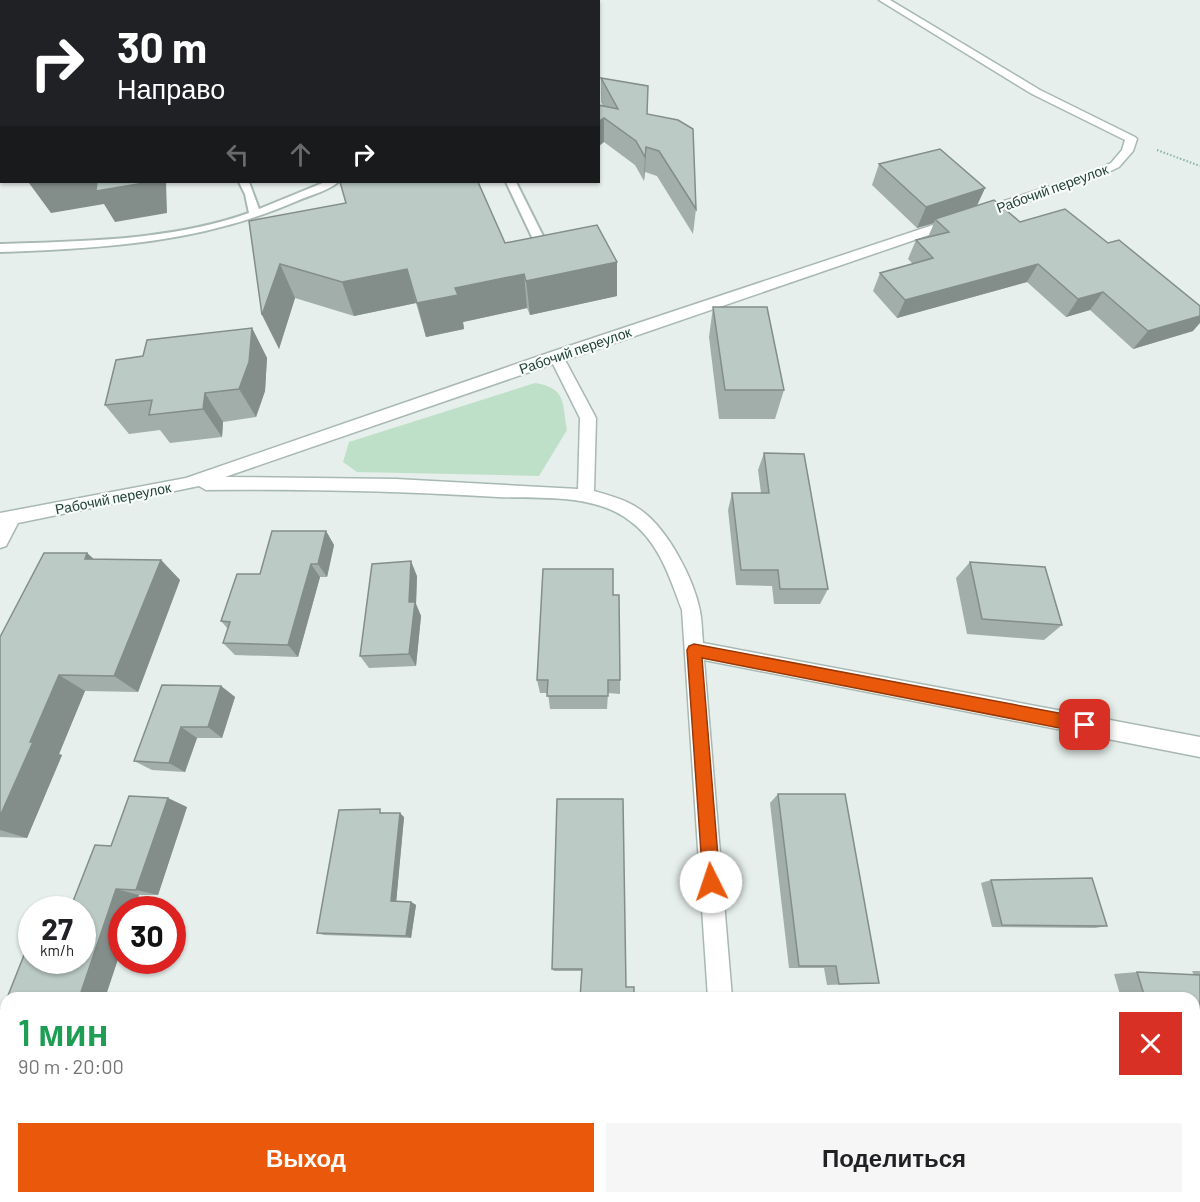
<!DOCTYPE html>
<html lang="ru">
<head>
<meta charset="utf-8">
<style>
	:root { --surface:#fff; --page:#f6f6f6; --text:#202124; --muted:#757577; --accent:#ea580c }
	body { margin:0; font-family:Barlow,sans-serif; background:var(--page); color:var(--text); height:100vh; display:flex; flex-direction:column; font-size:22px; white-space:nowrap }
	* { box-sizing:border-box; margin:0 }
	p { font-size:20px; color:var(--muted) }
	.icon { flex:none; width:33px; height:33px; fill:none; stroke:currentColor; stroke-width:2; stroke-linecap:round; stroke-linejoin:round }
	.map { position:relative; flex:1; overflow:hidden }
	.drawer { position:absolute; left:0px; top:992px; width:1200px; height:212px; display:flex; flex-direction:column; background:var(--surface); border-radius:18px 18px 0 0; box-shadow:0 2px 4px #0004 }
	.drawer>* { flex:none }
	.banner { position:absolute; left:0px; top:0px; width:600px; height:183px; box-shadow:0 2px 4px #0004; background:#202124; color:#fff; overflow:hidden }
	.speed { position:absolute; left:18px; top:896px; display:flex; gap:12px; font-size:30px; font-weight:700; text-align:center }
	.speed>* { display:grid; place-content:center; width:78px; height:78px; border-radius:50%; background:var(--surface); box-shadow:0 2px 4px #0004; line-height:1 }
	.speed small { font-size:15px; font-weight:400 }
	.speed .limit { border:9px solid #d22; background:#fff; color:#111 }
	.pin { position:absolute; display:grid; place-items:center; width:51px; height:51px; color:#fff; margin:-26px; border-radius:12px; box-shadow:0 3px 9px #0006 }
	.me { position:absolute; width:66px; margin:-33px; rotate:356deg; stroke-linejoin:round; filter:drop-shadow(0 0 4px #0008) }
	.turn { display:flex; align-items:center; gap:21px; height:126px; padding:0 18px; font-size:27px }
	.turn .icon { width:78px; height:78px; stroke-width:2.5 }
	.turn b { display:block; font-size:42px; line-height:51px }
	.lanes { display:flex; align-items:center; height:57px; padding:0 18px; background:#0003; justify-content:center; gap:30px; direction:ltr }
	.lanes .off { opacity:.35 }
	.round { display:grid; place-items:center; flex:none; width:63px; height:63px; border-radius:0px; background:var(--page) }
	.head { display:flex; align-items:center; justify-content:space-between; height:102px; padding:0 18px }
	h1 { font-size:36px; font-weight:600; line-height:45px; color:#1e9e55 }
	.button { display:flex; gap:12px; margin-top:auto; padding:12px 18px }
	.button a { flex:1; height:69px; border-radius:0px; background:var(--accent); color:#fff; font-size:24px; font-weight:600; line-height:69px; text-align:center }
	.button a+a { background:var(--page); color:var(--text) }
	.map>svg:first-child { display:block }
	.green { fill:#bfe0c8 }
	.lines { fill:none; stroke-linecap:round; stroke-linejoin:round }
	.service-casing { stroke:#a8b8b2; stroke-width:4 }
	.minor-casing { stroke:#a8b8b2; stroke-width:3 }
	.path { stroke:#86b3a5; stroke-width:2; stroke-dasharray:1.5 2; stroke-linecap:butt }
	.service { fill:#fff; fill-rule:evenodd }
	.minor { fill:#fff; fill-rule:evenodd }
	.wall { fill:#a1aea9 }
	.shaded-wall { fill:#838d89 }
	.building { fill:#bbcac4; stroke:#838d89; stroke-width:1.5 }
	.route { fill:#ea580c; stroke:#983908; stroke-width:1.5 }
	.labels { text-anchor:middle; dominant-baseline:central; stroke-width:4.5; stroke-linejoin:round; paint-order:stroke }
	.far-street-label { font-size:14px; fill:#24423a; stroke:#f7fbf9 }
</style>
</head>
<body>
<div class="map">
<svg width="1200" height="1202" viewBox="0 0 1200 1202">
	<rect width="100%" height="100%" fill="#e6efeb"/>
	<path class="green" d="M535,383c32,5 27,20 32,47l-28,46 -182,-4 -14,-10 6,-20z"/>
	<g class="lines">
		<defs>
			<g id="service">
				<rect x="294" y="0" width="8" height="2"/>
				<polygon points="415,0 423,0 424,2 416,2"/>
				<rect x="0" y="156" width="2" height="6"/>
				<path d="M239,182h10l10,27 66,-27h13c-10,9 -28,13 -41,19 -97,42 -192,47 -297,51v-8c83,-3 170,-3 249,-31l-4,-19z"/>
				<polygon points="506,182 516,182 553,256 551,259 543,259 541,256"/>
			</g>
			<g id="minor">
				<polygon points="879,0 890,0 1040,90 1135,137 1137,139 1133,151 1119,167 1096,178 984,216 976,216 976,210 1088,174 1111,163 1122,150 1125,140 1032,94"/>
				<path d="M954,218l6,4 -2,3 -393,135 31,58 -2,73c17,5 34,9 48,20 26,19 52,68 58,100 2,10 2,22 3,32l497,94v20l-496,-97 28,338h-24l-26,-388c-12,-32 -23,-68 -52,-89 -36,-28 -90,-22 -132,-24 -98,-6 -195,-8 -292,-7l-7,-4 -181,37 -12,23 -6,2v-35l186,-35 365,-126zM553,364l27,54 -2,71 -182,-10 -171,-2z"/>
				<rect x="722" y="1197" width="26" height="5"/>
			</g>
		</defs>
		<use href="#service" class="service-casing"/>
		<use href="#minor" class="minor-casing"/>
		<polyline class="path" points="1157,150 1200,166"/>
		<use href="#service" class="service"/>
		<use href="#minor" class="minor"/>
	</g>
	<g class="wall">
		<polygon points="601,78 647,114 696,209 693,234 657,176 645,172 644,181 635,165 604,142 603,106 601,102"/>
		<polygon points="879,164 985,188 977,206 1020,222 1193,331 1133,349 1090,310 1066,317 1027,282 897,318 873,291 880,273 913,264 908,259 916,240 928,237 934,223 917,228 872,185"/>
		<polygon points="249,221 505,243 617,262 617,296 530,315 527,308 463,322 464,329 426,337 416,303 354,316 295,298 279,349"/>
		<polygon points="713,307 784,390 775,419 719,419 709,337"/>
		<polygon points="252,328 267,358 265,391 256,417 223,422 222,437 170,443 160,430 129,434 105,405 143,356"/>
		<polygon points="764,453 828,589 820,604 774,604 772,586 736,585 728,510 732,493 761,493 758,470"/>
		<polygon points="326,531 334,545 327,577 320,577 298,657 235,655 223,643 228,629 221,621 260,574"/>
		<polygon points="87,553 93,559 161,560 180,580 138,692 85,691 59,754 62,755 27,838 0,837 0,637"/>
		<polygon points="970,562 1062,625 1044,640 967,634 956,578"/>
		<polygon points="417,576 416,604 421,616 416,666 369,668 360,656"/>
		<polygon points="613,595 620,680 620,694 608,693 607,709 550,709 548,693 540,693 537,680"/>
		<polygon points="221,686 235,697 222,738 197,738 185,772 152,770 134,761"/>
		<polygon points="778,794 879,983 827,985 824,968 789,968 770,803"/>
		<polygon points="557,799 626,987 582,971 554,971 552,969"/>
		<polygon points="187,807 158,895 139,895 134,909 122,909 122,947 105,998 7,998 82,960 111,846"/>
		<polygon points="404,817 396,902 411,902 416,905 411,938 324,935 317,933"/>
		<polygon points="991,880 1107,926 1095,928 992,927 981,883"/>
		<polygon points="1192,971 1200,971 1200,1035 1194,998 1121,998 1114,974 1137,972 1194,975"/>
		<polygon points="823,1197 923,1197 924,1202 824,1202"/>
		<polygon points="1069,1197 1131,1197 1133,1202 1070,1202"/>
	</g>
	<g class="shaded-wall">
		<rect x="120" y="0" width="14" height="2"/>
		<polygon points="604,118 604,142 598,147 598,122"/>
		<polygon points="646,147 645,172 644,181 645,157"/>
		<polygon points="36,182 166,182 167,213 115,222 104,204 51,213 29,183"/>
		<polygon points="985,188 975,209 935,219 934,223 917,228 926,207"/>
		<polygon points="617,262 617,296 530,315 526,281"/>
		<polygon points="280,264 295,298 279,349 262,315"/>
		<polygon points="1038,264 1027,282 897,318 905,300"/>
		<polygon points="407,269 416,303 354,316 342,282"/>
		<polygon points="524,274 527,308 463,322 464,329 426,337 417,303 455,288"/>
		<polygon points="1103,292 1090,310 1066,317 1078,299"/>
		<polygon points="1200,316 1200,323 1193,331 1133,349 1148,331"/>
		<polygon points="252,328 267,358 265,391 256,417 239,389"/>
		<polygon points="205,393 223,422 222,437 203,409"/>
		<polygon points="326,531 334,545 327,577 318,564"/>
		<polygon points="87,553 110,573 85,559"/>
		<polygon points="161,560 180,580 138,692 114,676"/>
		<polygon points="411,561 417,576 416,604 421,616 416,666 409,654 409,602"/>
		<polygon points="311,564 320,577 298,657 288,645"/>
		<polygon points="59,675 85,691 59,754 62,755 27,838 0,830 0,816 30,742"/>
		<polygon points="221,686 235,697 222,738 208,727"/>
		<polygon points="181,727 197,738 185,772 169,763"/>
		<polygon points="168,798 187,807 158,895 136,890"/>
		<polygon points="400,813 404,817 396,904 391,901"/>
		<polygon points="116,889 139,895 134,909 122,909 122,947 105,998 79,998"/>
		<polygon points="411,902 416,905 411,938 406,936"/>
	</g>
	<g class="building">
		<rect x="51" y="0" width="69" height="2"/>
		<rect x="318" y="0" width="88" height="2"/>
		<polygon points="601,78 648,86 647,114 678,120 693,129 696,209 659,151 646,147 645,157 636,141 604,118 598,122 598,105 618,109"/>
		<polygon points="940,149 985,188 926,207 879,164"/>
		<polygon points="97,182 150,182 96,191"/>
		<polygon points="340,182 478,182 505,243 597,225 617,262 526,281 524,274 455,288 458,295 417,303 407,269 342,282 280,264 262,315 249,221 346,203"/>
		<polygon points="994,200 1020,222 1065,209 1108,243 1119,240 1200,306 1200,316 1148,331 1103,292 1078,299 1038,264 905,300 880,273 933,258 916,240 949,232 935,219"/>
		<polygon points="713,307 767,307 784,390 725,390"/>
		<polygon points="252,328 249,362 239,389 205,393 203,409 149,415 152,400 105,405 116,360 143,356 147,340"/>
		<polygon points="764,453 804,454 828,589 780,589 778,570 741,570 732,493 769,493"/>
		<polygon points="272,531 326,531 318,564 311,564 288,645 223,643 230,622 221,621 237,574 260,574"/>
		<polygon points="44,553 87,553 85,559 161,560 114,676 59,675 30,742 33,742 0,816 0,637"/>
		<polygon points="411,561 409,602 415,602 409,654 360,656 372,564"/>
		<polygon points="970,562 1045,567 1062,625 982,619"/>
		<polygon points="543,569 613,569 613,595 619,595 620,680 608,680 608,696 547,696 548,680 537,680"/>
		<polygon points="162,685 221,686 208,727 181,727 169,763 134,761"/>
		<polygon points="778,794 845,794 879,983 839,984 836,966 799,966"/>
		<polygon points="129,796 168,798 136,890 116,889 79,998 7,998 32,935 32,960 82,960 82,909 70,909 95,845 111,846"/>
		<polygon points="557,799 623,799 626,987 634,987 634,998 580,998 582,969 552,969"/>
		<polygon points="380,809 380,813 400,813 391,901 411,902 406,936 317,933 339,810"/>
		<polygon points="1092,878 1107,926 1002,925 991,880"/>
		<polygon points="1137,972 1200,975 1200,1035 1199,1035 1200,1039 1194,1039 1194,998 1145,998"/>
		<polygon points="6,1001 6,1110 0,1110 0,1009 3,1009"/>
		<polygon points="178,1197 269,1197 244,1202 178,1202"/>
		<rect x="525" y="1197" width="87" height="5"/>
		<polygon points="839,1197 923,1197 924,1202 840,1202"/>
		<polygon points="1082,1197 1131,1197 1133,1202 1083,1202"/>
	</g>
	<polygon class="route" points="694,644 1085,718 1090,720 1092,725 1090,730 1085,733 702,658 720,882 717,888 711,890 705,888 703,882 687,650 689,646"/>
	<g class="labels">
		<g class="far-street-label">
			<text transform="translate(1052 188) rotate(-20)">Рабочий переулок</text>
			<text transform="translate(575 350) rotate(-19)">Рабочий переулок</text>
			<text transform="translate(113 498) rotate(-11)">Рабочий переулок</text>
		</g>
	</g>
</svg>
<div class="speed"><div>27<small>km/h</small></div><div class="limit">30</div></div>
<div class="pin" style="left:1085px;top:725px;background:#d93025"><svg class="icon" aria-label="arrive" viewBox="0 0 24 24"><path d="M6 21V4h12l-3 4 3 4H6"/></svg></div>
<svg class="me" style="left:711px;top:882px" viewBox="-20 -20 40 40"><circle r="19" fill="#fff"/><path d="M0-13L10 11 0 6-10 11z" fill="#ea580c"/></svg>
<div class="banner">
<div class="turn"><svg class="icon" aria-label="right" viewBox="0 0 24 24"><path d="M7 20v-9h11M14 6l5 5-5 5"/></svg><div><b>30 m</b>Направо</div></div>
<div class="lanes"><svg class="icon off" aria-label="left" viewBox="0 0 24 24"><path d="M17 20v-9H6M10 6l-5 5 5 5"/></svg><svg class="icon off" aria-label="ahead" viewBox="0 0 24 24"><path d="M12 20V5M6 11l6-6 6 6"/></svg><svg class="icon" aria-label="right" viewBox="0 0 24 24"><path d="M7 20v-9h11M14 6l5 5-5 5"/></svg></div>
</div>
<section class="drawer">
<div class="head"><div><h1>1 мин</h1><p>90 m · 20:00</p></div><a class="round" style="background:#d93025;color:#fff"><svg class="icon" aria-label="close" viewBox="0 0 24 24"><path d="M6 6l12 12M18 6L6 18"/></svg></a></div>
<div class="button"><a>Выход</a><a>Поделиться</a></div>
</section>
</div>
</body>
</html>
